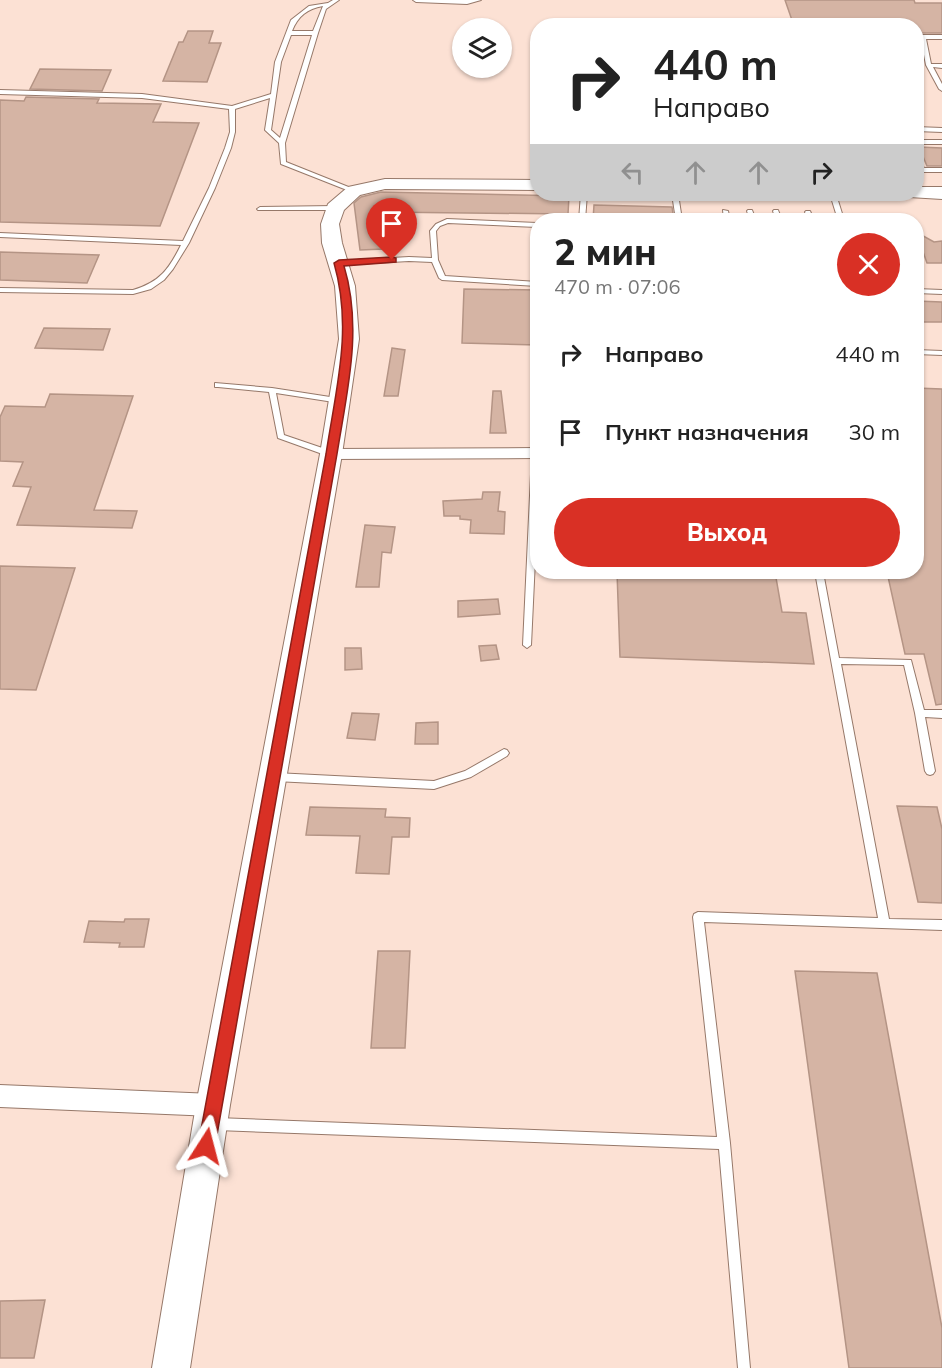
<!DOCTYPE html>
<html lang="ru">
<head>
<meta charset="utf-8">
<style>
	:root { --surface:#fff; --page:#f2f2f2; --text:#222; --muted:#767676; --accent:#d93025 }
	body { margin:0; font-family:Mulish,sans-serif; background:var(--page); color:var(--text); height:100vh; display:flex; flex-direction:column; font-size:22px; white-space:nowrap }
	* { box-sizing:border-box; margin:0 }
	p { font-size:20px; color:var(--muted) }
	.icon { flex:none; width:33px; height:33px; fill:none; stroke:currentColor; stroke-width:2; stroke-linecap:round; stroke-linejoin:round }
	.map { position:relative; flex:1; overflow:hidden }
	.drawer { position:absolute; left:530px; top:213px; width:394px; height:366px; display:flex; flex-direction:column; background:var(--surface); border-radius:24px; box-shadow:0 2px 4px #0004 }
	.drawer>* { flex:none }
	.top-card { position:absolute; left:530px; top:18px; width:394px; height:183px; border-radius:24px; box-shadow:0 2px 4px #0004; background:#fff; color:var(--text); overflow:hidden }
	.controls { position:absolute; left:452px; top:18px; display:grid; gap:12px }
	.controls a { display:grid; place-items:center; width:60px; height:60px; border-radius:50%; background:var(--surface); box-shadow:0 2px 4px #0004; font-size:30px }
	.pin { position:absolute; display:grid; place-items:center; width:51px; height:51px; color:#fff; margin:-62px -26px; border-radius:50% 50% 50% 0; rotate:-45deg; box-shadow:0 0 6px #0007 }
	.pin .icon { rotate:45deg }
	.me { position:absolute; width:66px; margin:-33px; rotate:9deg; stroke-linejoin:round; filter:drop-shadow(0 0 4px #0008) }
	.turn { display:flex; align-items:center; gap:21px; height:126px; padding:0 24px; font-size:27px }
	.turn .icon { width:78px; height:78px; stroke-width:2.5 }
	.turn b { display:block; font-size:42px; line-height:51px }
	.lanes { display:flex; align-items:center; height:57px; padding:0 24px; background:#0003; justify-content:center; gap:30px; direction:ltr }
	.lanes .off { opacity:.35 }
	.round { display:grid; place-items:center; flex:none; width:63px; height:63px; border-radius:32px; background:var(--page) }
	.head { display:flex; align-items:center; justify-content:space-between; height:102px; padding:0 24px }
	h1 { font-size:36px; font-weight:800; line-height:45px }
	.action { display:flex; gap:12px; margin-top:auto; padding:12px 24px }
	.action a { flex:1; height:69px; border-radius:36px; background:var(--accent); color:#fff; font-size:24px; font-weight:800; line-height:69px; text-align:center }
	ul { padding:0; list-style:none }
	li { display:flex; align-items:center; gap:18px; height:78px; padding:0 24px }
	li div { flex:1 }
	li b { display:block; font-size:22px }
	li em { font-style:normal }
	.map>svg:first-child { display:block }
	.building { fill:#d5b4a4; stroke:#b49485; stroke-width:1.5 }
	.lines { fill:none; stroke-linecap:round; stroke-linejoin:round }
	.lane-casing { stroke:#967869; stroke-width:2 }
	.street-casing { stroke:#967869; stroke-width:2 }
	.secondary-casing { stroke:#967869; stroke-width:2 }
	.lane { fill:#fff; fill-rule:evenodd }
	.street { fill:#fff; fill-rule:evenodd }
	.secondary { fill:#fff; fill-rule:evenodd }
	.route { fill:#d93025; stroke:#8d1f18; stroke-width:1.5 }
</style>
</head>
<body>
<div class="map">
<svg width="942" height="1368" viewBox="0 0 942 1368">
	<rect width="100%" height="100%" fill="#fce1d4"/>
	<g class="building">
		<polygon points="785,0 914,0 915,3 942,3 942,33 916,33 916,26 794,26"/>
		<polygon points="188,31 213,31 209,43 221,43 207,82 163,81 179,42 183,42"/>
		<polygon points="40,69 111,70 102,91 30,89"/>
		<polygon points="26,97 99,99 97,103 161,104 153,122 199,123 160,226 0,222 0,100 24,101"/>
		<polygon points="919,147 942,148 942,166 927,166"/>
		<polygon points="381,192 569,196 568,214 381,212 384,249 360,250 354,203 361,197"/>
		<polygon points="594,205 672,207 674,220 593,220"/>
		<polygon points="916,232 934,242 942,241 942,263 927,263"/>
		<polygon points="0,252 99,255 87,283 0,280"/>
		<polygon points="464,289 537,290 537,345 462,343"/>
		<polygon points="916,301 942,302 942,322 916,322"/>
		<polygon points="44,328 110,329 103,350 35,348"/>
		<polygon points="392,348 405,350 398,396 384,396"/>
		<polygon points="916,388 942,389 942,704 936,705 924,654 905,654 887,572 916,572"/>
		<polygon points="493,391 501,391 506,433 490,433"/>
		<polygon points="50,394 133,396 94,510 137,511 132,528 17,525 31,487 13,486 23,462 0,461 0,417 5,406 45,407"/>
		<polygon points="483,492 500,492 498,511 505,512 504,534 470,533 471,520 460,519 460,516 444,516 443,501 482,499"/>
		<polygon points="365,525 395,527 391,553 382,552 379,587 356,587"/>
		<polygon points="0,566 75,568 36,690 0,689"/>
		<polygon points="617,572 775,572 782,612 806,613 814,664 620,657"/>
		<polygon points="498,599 500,614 458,617 458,601"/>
		<polygon points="496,645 499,659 481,661 479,646"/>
		<polygon points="345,648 361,648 362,669 345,670"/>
		<polygon points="352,713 379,714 375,740 347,738"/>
		<polygon points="438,722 438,744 415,744 416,723"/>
		<polygon points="897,806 937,807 942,829 942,903 918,902"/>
		<polygon points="310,807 386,809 385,817 410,818 409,837 392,837 389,874 356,873 360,836 306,835"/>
		<polygon points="125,919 149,919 144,947 119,947 120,943 84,942 89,921 124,922"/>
		<polygon points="378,951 410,951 405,1048 371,1048"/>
		<polygon points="795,971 877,973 942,1328 942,1368 849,1368"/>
		<polygon points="45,1300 34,1358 0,1358 0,1301"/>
	</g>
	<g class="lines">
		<defs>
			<g id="lane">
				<path d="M333,0h6l-13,9 -8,24 -33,110 1,19 70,28v2h-4l-71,-28 -2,-21 -14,-13 5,-32 -35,11v23l-4,16 -16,40 -26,55 -16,26 -9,11 -13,9 -18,5 -133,-2v-4l133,2c27,-8 36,-21 48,-45l-181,-8v-4l183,8 26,-53 16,-40 5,-16 -1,-23 -87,-11 -142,-4v-4l142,4 90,12 39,-12 4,-32 16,-42 18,-14 19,-3zM323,6l-10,25h-21c6,-15 15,-22 31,-25zM291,35h21l-32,103 -9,-8 10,-68z"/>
				<polygon points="413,0 481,0 467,4 416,2"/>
				<polygon points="942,35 942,39 926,39 931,64 942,64 942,68 933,67 942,84 942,91 939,89 926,65 921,39 916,38 917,35"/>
				<polygon points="916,127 942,128 942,132 916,131"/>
				<rect x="916" y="140" width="26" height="4"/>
				<polygon points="916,165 925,168 942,168 942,172 924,172 916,169"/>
				<polygon points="581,194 587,194 585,220 579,220"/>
				<polygon points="672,194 678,194 682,220 676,220"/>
				<polygon points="830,194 836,194 844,220 838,220"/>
				<polygon points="260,207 335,206 338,208 335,210 258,210 257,209"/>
				<polygon points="723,210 728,211 730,220 724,220"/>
				<polygon points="748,210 752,210 756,220 750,220 747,211"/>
				<polygon points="774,210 778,210 782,220 776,220 773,211"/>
				<polygon points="806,211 810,211 814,220 808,220 805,212"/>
				<polygon points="447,219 537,223 537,227 448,223 440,226 436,231 438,260 445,276 537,282 537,286 442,280 439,278 432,262 409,261 338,265 335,263 338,261 409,257 432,258 430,231 436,224"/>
				<polygon points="916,289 942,290 942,294 916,293"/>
				<polygon points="916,350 942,351 942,355 916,354"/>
				<polygon points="215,383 272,388 343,399 343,403 340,403 276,393 284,435 334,452 335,454 331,456 328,456 278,438 269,392 218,387 215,387"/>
				<polygon points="532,384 537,384 537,517 531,645 527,648 523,645 532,453"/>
				<polygon points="815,572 823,572 839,658 911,660 924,710 942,710 942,718 925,717 935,771 933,774 930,775 927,774 925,771 915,713 904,665 841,664 889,919 942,920 942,930 704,922 730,1143 750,1368 738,1368 719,1149 217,1130 213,1128 211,1124 213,1120 217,1118 717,1137 693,917 694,914 698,912 878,918"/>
				<polygon points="504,749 507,750 509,753 507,756 471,777 434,789 275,781 272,780 270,777 272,774 275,773 434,781 465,771"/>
			</g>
			<g id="street">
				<polygon points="536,448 536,458 331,459 323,454 331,449"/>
				<polygon points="0,1085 213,1094 221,1097 224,1105 221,1113 213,1116 0,1107"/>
			</g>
			<g id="secondary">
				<polygon points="385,179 537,180 537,190 385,189 360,195 344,210 339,224 342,243 355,286 359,339 342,454 230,1105 190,1368 152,1368 196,1105 320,454 339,339 335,286 322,243 321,224 328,204 348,187"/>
				<polygon points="916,187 942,187 942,199 909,197 907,194 916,194"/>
			</g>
		</defs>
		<use href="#lane" class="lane-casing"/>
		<use href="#street" class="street-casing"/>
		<use href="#secondary" class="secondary-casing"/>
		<use href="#lane" class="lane"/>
		<use href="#street" class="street"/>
		<use href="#secondary" class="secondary"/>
	</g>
	<path class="route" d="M392,257l4,1v4l-52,4c19,63 3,125 -7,188l-122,692 -2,6 -7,2 -6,-2 -2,-6 128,-692c10,-66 27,-125 8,-191l5,-3z"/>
</svg>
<div class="controls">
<a><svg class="icon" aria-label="layers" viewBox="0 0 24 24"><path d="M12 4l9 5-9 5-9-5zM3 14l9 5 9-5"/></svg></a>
</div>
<div class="pin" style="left:392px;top:260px;background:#d93025"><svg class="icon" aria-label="arrive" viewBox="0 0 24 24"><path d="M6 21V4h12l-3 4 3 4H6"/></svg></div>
<svg class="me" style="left:206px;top:1146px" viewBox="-20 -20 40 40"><path d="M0-17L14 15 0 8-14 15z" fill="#d93025" stroke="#fff" stroke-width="4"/></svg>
<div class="top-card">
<div class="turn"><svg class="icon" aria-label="right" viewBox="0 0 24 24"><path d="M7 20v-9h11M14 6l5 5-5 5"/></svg><div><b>440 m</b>Направо</div></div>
<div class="lanes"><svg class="icon off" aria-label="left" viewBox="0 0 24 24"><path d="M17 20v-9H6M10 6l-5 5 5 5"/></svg><svg class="icon off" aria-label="ahead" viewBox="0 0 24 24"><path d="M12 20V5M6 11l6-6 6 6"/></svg><svg class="icon off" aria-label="ahead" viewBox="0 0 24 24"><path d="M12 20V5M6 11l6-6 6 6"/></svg><svg class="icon" aria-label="right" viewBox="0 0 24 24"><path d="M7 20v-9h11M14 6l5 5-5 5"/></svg></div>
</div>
<section class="drawer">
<div class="head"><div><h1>2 мин</h1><p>470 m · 07:06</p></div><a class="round" style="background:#d93025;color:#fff"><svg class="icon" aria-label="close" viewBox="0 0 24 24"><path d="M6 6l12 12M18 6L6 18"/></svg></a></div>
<ul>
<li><svg class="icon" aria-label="right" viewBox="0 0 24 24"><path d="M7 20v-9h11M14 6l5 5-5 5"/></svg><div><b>Направо</b></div><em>440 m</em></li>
<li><svg class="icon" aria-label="arrive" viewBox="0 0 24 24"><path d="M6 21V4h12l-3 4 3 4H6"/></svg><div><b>Пункт назначения</b></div><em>30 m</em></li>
</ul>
<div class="action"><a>Выход</a></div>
</section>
</div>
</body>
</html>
